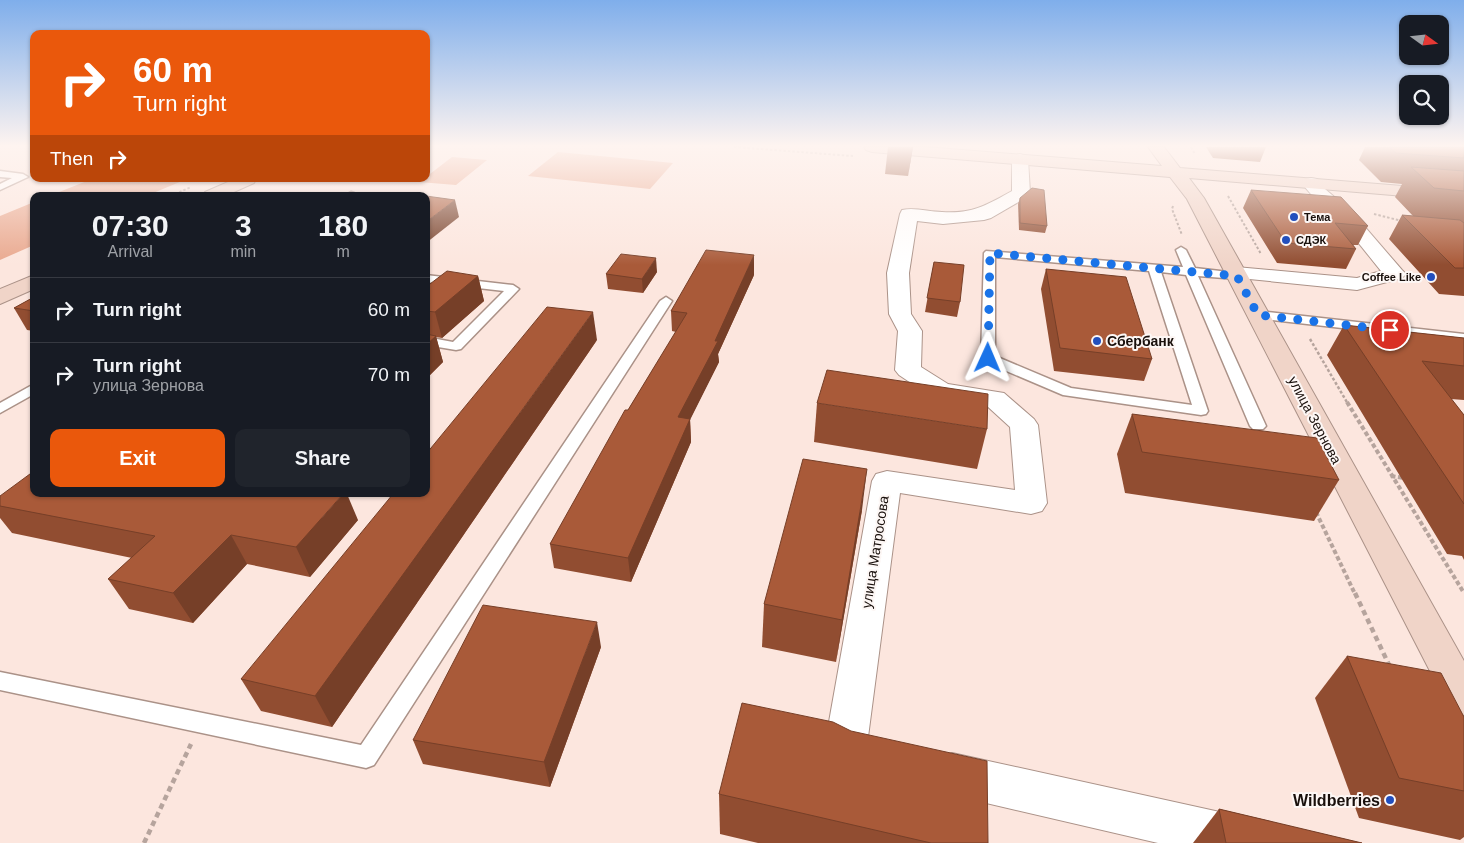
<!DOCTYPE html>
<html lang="en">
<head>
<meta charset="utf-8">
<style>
	:root { --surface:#171b24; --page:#20242c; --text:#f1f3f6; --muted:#9ea1a6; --line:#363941; --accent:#ea580c }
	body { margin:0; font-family:Arial,sans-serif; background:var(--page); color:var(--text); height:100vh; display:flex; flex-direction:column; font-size:19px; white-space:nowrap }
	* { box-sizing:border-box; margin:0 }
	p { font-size:16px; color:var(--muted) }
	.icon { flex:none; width:28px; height:28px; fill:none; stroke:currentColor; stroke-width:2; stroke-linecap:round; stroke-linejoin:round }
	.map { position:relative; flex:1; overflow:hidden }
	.sheet { position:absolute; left:30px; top:192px; width:400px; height:305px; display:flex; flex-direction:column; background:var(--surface); border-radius:10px; box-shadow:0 1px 4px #0004 }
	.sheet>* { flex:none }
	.hud { position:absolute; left:30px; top:30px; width:400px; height:152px; border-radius:10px; box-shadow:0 1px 4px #0004; background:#ea580c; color:#fff; overflow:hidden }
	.needle { width:32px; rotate:105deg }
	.fabs { position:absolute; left:1399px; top:15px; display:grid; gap:10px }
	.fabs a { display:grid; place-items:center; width:50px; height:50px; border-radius:10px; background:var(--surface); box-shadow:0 1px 4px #0004; font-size:25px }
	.pin { position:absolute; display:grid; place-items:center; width:42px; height:42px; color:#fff; margin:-21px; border:2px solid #fff; border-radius:50%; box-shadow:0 1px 5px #0007 }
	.me { position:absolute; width:55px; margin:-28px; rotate:1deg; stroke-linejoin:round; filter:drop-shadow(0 0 4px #0008) }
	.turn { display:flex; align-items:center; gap:18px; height:105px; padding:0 20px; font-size:22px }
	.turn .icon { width:65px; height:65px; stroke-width:2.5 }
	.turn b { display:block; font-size:35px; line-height:42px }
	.then { display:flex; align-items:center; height:48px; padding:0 20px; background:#0003; gap:10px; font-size:19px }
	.eta { display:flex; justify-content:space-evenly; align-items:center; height:85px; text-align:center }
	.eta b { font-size:30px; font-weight:700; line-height:35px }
	.cta { display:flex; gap:10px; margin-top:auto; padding:10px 20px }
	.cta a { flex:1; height:58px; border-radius:10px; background:var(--accent); color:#fff; font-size:20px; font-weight:700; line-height:58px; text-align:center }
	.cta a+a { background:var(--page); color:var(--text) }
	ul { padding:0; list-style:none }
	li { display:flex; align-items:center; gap:15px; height:65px; padding:0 20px; border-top:1px solid var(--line) }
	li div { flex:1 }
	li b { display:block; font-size:19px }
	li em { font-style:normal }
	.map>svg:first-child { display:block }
	.green { fill:#e9a88e }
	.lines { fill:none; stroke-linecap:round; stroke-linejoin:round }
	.lane-casing { stroke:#ab9288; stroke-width:3 }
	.street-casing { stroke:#ab9288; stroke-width:2 }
	.secondary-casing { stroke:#ab9288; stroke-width:2 }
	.path-far3 { stroke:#b6a49d; stroke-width:2; stroke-dasharray:2.5 2; stroke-linecap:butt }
	.path-far2 { stroke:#b6a49d; stroke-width:2.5; stroke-dasharray:3 2; stroke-linecap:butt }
	.path-far1 { stroke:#b6a49d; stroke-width:4; stroke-dasharray:4.5 2.5; stroke-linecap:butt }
	.path { stroke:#b6a49d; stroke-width:4.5; stroke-dasharray:5.5 4; stroke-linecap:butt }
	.lane { fill:#fff; fill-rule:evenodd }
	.street { fill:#fff; fill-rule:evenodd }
	.secondary { fill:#f0d4c8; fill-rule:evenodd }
	.wall { fill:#914d31 }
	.shaded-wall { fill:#763f28 }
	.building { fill:#a95a39; stroke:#763f28 }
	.route { stroke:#1a73e8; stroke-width:9; stroke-dasharray:0 16.2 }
	.poi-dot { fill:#224fbd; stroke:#fdf7f5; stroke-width:2 }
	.labels { text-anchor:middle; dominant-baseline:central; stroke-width:4; stroke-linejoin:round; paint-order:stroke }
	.far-poi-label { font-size:11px; font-weight:bold; fill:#19100c; stroke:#fdf7f5; text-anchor:start }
	.poi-label { font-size:14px; font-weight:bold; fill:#19100c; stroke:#fdf7f5; text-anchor:start }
	.street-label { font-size:14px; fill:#19100c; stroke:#fdf7f5 }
	.near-poi-label { font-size:16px; font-weight:bold; fill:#19100c; stroke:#fdf7f5; text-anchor:end }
</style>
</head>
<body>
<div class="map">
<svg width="1464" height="843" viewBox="0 0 1464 843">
	<rect width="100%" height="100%" fill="#fce6de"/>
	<g class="green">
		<polygon points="558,152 673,163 650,189 528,176"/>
		<polygon points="452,157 487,160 456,185 419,182 426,179 426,177"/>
		<polygon points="92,179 187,179 146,196 49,196"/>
		<polygon points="34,202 34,245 0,260 0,216"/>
	</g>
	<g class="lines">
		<defs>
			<g id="lane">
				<polygon points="0,171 23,174 28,177 0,190 0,184 12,178 0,177"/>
				<polygon points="351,192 354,193 355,196 344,196"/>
				<path d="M1181,247l5,3 9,18 42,5 6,3 -6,3 -39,-3 68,150 -3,3h-10l-3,-3 -64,-151 -25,-3 47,139 -2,3 -5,1 -138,-20 -80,-34 -2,-3 3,-105 2,-2 197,16 -7,-17zM995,257l154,14 43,134 -121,-17 -76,-32z"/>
				<polygon points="426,275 513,285 519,289 461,349 456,350 426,345 426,337 453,342 504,291 426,282"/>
				<polygon points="666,297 672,301 374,765 366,768 0,690 0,672 361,745 660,301"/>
				<polygon points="1258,311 1464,334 1464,342 1254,318 1252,315 1254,312"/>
				<polygon points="34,384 34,394 0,413 0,403"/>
			</g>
			<g id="street">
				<path d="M1020,154l6,2 2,3 2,34 -3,4 -36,21 -7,2 -41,4 -26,-3 -8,52 2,41 11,17 -1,36 27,17 56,9 30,26 4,6 9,78 -5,8 -11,3 -131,-21 -32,244 8,3 6,14 -6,14c-20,8 -26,3 -46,-4l-6,-14 48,-269 4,-7 11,-3 128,19 -5,-63 -23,-21 -55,-9 -33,-22 -4,-5 3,-39 -9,-17 -2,-41 13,-59 2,-4c13,-3 27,2 40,2 30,2 45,-7 70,-21v-32l2,-3z"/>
				<path d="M1311,178l6,1 8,10 27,23 50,58 4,4 -4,4 -45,12 -128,-13 -4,-4 4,-4 7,-2 121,11 24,-7c-14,-17 -27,-35 -43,-51 -12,-13 -26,-22 -36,-37l3,-4z"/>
				<polygon points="952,753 1256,820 1272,827 1279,843 1158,843 952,795 937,789 931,774 937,759"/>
			</g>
			<g id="secondary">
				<polygon points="864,147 925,147 1162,166 1148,147 1164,147 1180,168 1464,191 1464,201 1189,178 1204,198 1464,661 1464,715 1450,710 1187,199 1170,177 872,152 866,150"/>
				<polygon points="235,179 256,179 254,183 225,196 202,196 205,192"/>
				<polygon points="34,275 34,289 0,304 0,289"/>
			</g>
		</defs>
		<use href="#lane" class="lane-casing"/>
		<use href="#street" class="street-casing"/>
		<use href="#secondary" class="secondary-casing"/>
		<g class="path-far3">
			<polyline points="734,147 853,156"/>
			<polyline points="1191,147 1195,154"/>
			<polyline points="171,196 191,187"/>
			<polyline points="1228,196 1261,254"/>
			<polyline points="1173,206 1172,209 1182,235"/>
			<polyline points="1374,214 1402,221"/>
		</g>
		<polyline class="path-far2" points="1310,339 1348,404"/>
		<g class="path-far1">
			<polyline points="1347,402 1464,593"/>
			<polyline points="1391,476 1404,478"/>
			<polyline points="1316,512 1355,594"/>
		</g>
		<g class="path">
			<polyline points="1355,593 1390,667"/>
			<polyline points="144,843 191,744"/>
		</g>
		<use href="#lane" class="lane"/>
		<use href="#street" class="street"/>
		<use href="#secondary" class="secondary"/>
	</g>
	<g class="wall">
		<polygon points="888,147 913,147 908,176 885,174"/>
		<polygon points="1206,147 1266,147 1260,162 1213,158"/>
		<polygon points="1365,147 1464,147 1464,296 1439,294 1389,239 1402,215 1413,216 1395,197 1402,184 1381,182 1359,160"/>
		<polygon points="1251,190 1368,226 1358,245 1353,245 1356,249 1346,269 1277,263 1243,208"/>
		<polygon points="1020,198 1047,226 1045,233 1019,230 1018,204"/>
		<polygon points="934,262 960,302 957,317 925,312"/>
		<polygon points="1046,269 1152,359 1144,381 1054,371 1041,289"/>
		<polygon points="657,272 643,293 608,289 606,274"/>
		<polygon points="754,275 718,354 719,362 690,419 691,442 631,582 554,568 550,544 628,410 676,332 672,331 671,311"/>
		<polygon points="478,276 484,301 442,338 436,337 443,362 426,379 426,287"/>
		<polygon points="34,297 34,331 27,330 14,308"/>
		<polygon points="1344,325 1464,338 1464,400 1451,399 1464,415 1464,560 1462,556 1447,554 1327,355"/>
		<polygon points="597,340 332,727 261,711 241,679"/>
		<polygon points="817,403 987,429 977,469 814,442"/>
		<polygon points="1132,414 1339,480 1314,521 1125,493 1117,454"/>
		<polygon points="0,496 358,520 310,577 247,564 193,623 129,609 108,579 132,558 12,533 0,518"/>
		<polygon points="862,510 836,662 762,647 764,604"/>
		<polygon points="601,647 550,787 423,764 413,740"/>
		<polygon points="1347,656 1464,717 1464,837 1460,840 1359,818 1315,698"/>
		<polygon points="719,794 988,843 758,843 720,834"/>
		<polygon points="1219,809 1362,843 1193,843"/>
	</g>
	<g class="shaded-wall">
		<polygon points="912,147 913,147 908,176"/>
		<polygon points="455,200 459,217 426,243 426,222"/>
		<polygon points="754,255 754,275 718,354 719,362 680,440 678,417"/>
		<polygon points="656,258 657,272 643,293 642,279"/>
		<polygon points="478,276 484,301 442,338 435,312"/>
		<polygon points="593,312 597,340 332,727 315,696"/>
		<polygon points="426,330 429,342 436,336 443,362 426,379"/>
		<polygon points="690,419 691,442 631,582 628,558"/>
		<polygon points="867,469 862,510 836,662 842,620"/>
		<polygon points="343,494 347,494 358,520 310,577 296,547"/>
		<polygon points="231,535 247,564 193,623 173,593"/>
		<polygon points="597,622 601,647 550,787 544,762"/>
	</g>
	<g class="building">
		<polygon points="1389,147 1464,147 1464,158 1396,153"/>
		<polygon points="1411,167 1464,171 1464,191 1434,188"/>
		<polygon points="1032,188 1044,190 1047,226 1020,223 1020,198"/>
		<polygon points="1251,190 1341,197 1368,226 1335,223 1356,249 1286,243"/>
		<polygon points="426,196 455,200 426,222"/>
		<polygon points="1402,215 1460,220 1464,223 1464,268 1455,268"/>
		<polygon points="706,250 754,255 715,341 718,341 678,417 690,419 628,558 550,544 625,410 628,410 687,313 671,311"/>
		<polygon points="621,254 656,258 642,279 606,274"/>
		<polygon points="934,262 964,265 960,302 927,298"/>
		<polygon points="1046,269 1126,277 1152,359 1060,348"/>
		<polygon points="447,271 478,276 435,312 426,311 426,287"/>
		<polygon points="34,297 34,311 14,308"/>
		<polygon points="547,307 593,312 315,696 241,679 393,494 426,494 426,454"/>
		<polygon points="1344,325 1464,338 1464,366 1422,361 1464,415 1464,504"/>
		<polygon points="426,334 436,336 426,345"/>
		<polygon points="827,370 988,394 987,429 817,403"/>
		<polygon points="1132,414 1317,438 1339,480 1142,452"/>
		<polygon points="803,459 867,469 842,620 764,604"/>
		<polygon points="34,471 34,494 343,494 296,547 231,535 173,593 108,579 155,536 0,506 0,496"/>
		<polygon points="483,605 597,622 544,762 413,740"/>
		<polygon points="1347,656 1441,673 1464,717 1464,791 1399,778"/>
		<polygon points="742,703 833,722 851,731 987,761 988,843 931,843 719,794"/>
		<polygon points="1219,809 1362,843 1226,843"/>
	</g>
	<linearGradient id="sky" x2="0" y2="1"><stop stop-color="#7faeeb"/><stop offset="0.55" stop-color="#fef4f0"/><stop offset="1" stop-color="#fef4f0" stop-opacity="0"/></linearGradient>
	<rect width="1464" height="265" fill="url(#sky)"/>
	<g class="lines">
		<polyline class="route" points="988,358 990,253 1237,276 1258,315 1390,330"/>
	</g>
	<g class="poi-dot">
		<circle cx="1294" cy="217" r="5"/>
		<circle cx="1286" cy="240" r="5"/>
		<circle cx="1431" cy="277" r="5"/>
		<circle cx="1097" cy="341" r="5"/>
		<circle cx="1390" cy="800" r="5"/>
	</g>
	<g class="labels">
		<g class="far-poi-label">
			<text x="1304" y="217">Тема</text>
			<text x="1296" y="240">СДЭК</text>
			<text x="1421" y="277" text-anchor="end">Coffee Like</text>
		</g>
		<g class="poi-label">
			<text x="1107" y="341">Сбербанк</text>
		</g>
		<g class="street-label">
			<text transform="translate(1315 420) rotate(62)">улица Зернова</text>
			<text transform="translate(875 552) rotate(-81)">улица Матросова</text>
		</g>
		<g class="near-poi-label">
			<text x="1380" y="800">Wildberries</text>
		</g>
	</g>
</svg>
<div class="fabs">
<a><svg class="needle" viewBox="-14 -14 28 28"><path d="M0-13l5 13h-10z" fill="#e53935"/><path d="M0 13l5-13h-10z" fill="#9ea1a6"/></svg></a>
<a><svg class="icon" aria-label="search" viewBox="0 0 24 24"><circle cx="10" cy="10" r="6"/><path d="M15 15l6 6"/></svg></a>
</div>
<div class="pin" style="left:1390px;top:330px;background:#d93025"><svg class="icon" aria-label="arrive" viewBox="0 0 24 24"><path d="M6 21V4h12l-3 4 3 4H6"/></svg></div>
<svg class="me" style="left:988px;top:358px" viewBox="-20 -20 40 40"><path d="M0-17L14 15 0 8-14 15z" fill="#1a73e8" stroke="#fff" stroke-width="4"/></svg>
<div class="hud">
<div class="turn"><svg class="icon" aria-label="right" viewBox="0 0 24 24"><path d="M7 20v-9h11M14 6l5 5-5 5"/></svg><div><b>60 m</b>Turn right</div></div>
<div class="then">Then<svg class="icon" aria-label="right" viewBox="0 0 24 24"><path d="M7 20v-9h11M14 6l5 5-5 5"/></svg></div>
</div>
<section class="sheet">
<div class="eta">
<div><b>07:30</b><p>Arrival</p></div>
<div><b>3</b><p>min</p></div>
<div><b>180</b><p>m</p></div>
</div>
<ul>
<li><svg class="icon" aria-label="right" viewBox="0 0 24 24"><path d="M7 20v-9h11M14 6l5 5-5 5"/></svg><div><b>Turn right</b></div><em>60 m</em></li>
<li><svg class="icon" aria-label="right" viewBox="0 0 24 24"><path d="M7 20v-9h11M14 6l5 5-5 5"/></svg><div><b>Turn right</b><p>улица Зернова</p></div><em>70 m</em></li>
</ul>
<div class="cta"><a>Exit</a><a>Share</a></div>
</section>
</div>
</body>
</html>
